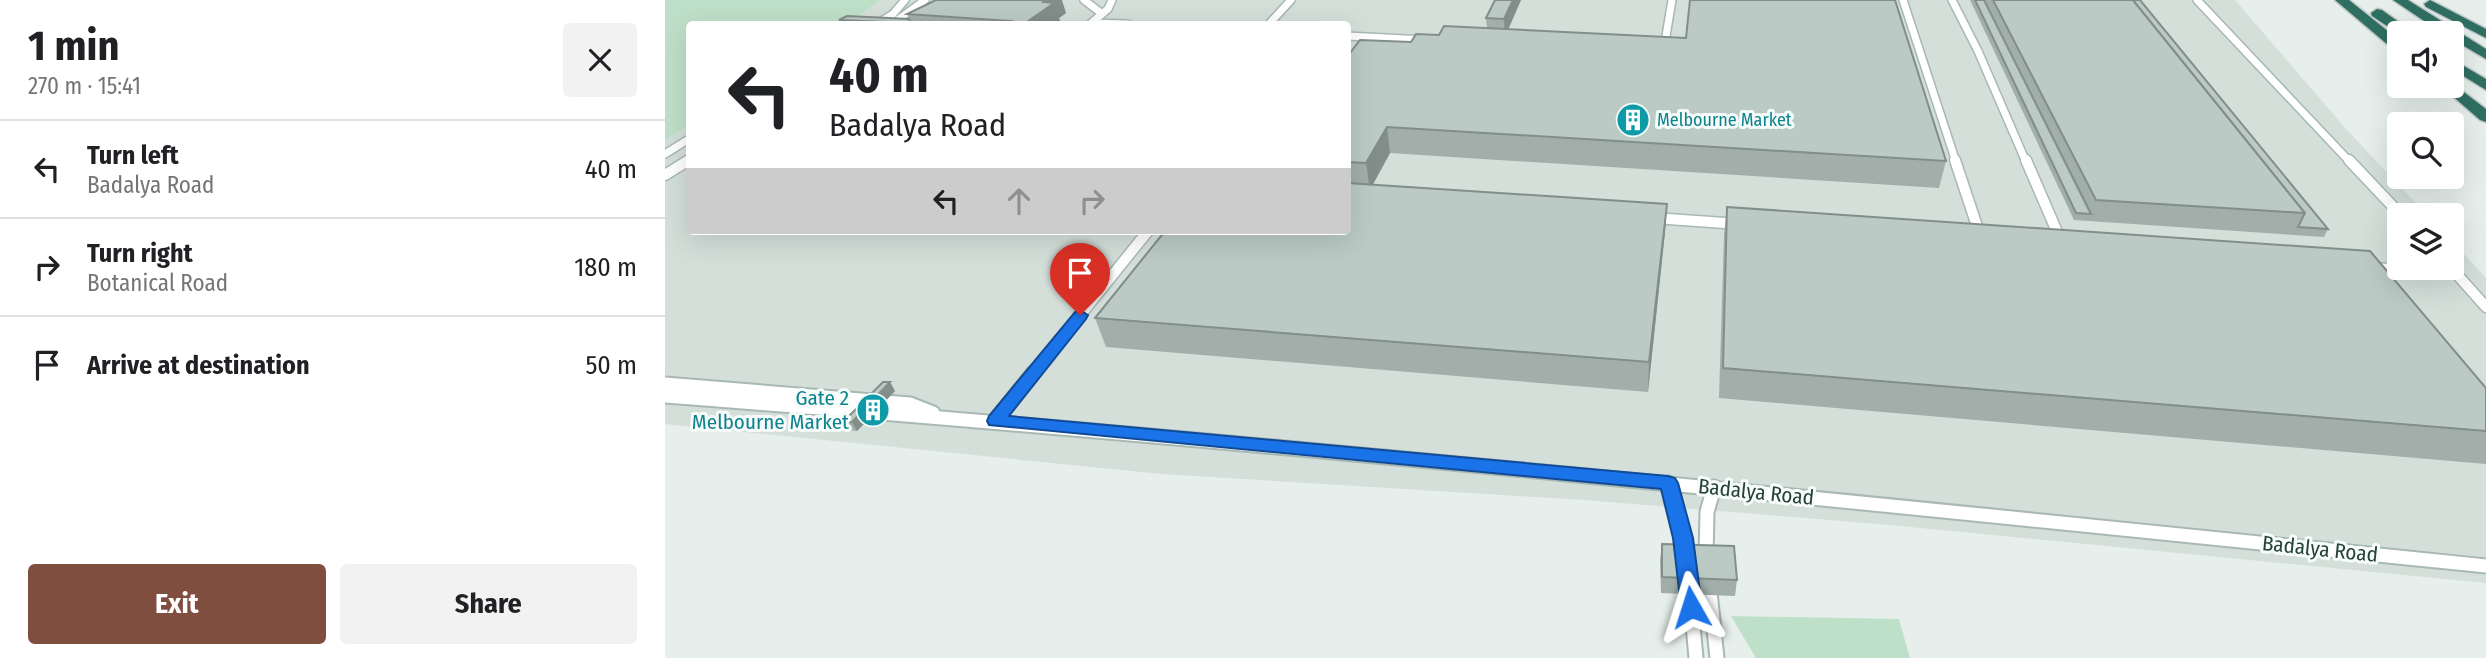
<!DOCTYPE html>
<html lang="en">
<head>
<meta charset="utf-8">
<style>
	:root { --surface:#fff; --page:#f2f2f2; --text:#202124; --muted:#757577; --line:#e0e0e0; --accent:#7f4e3f }
	body { margin:0; font-family:"Fira Sans Condensed",sans-serif; background:var(--page); color:var(--text); height:100vh; display:flex; flex-direction:column; font-size:26px; white-space:nowrap }
	* { box-sizing:border-box; margin:0 }
	p { font-size:23px; color:var(--muted) }
	.icon { flex:none; width:38px; height:38px; fill:none; stroke:currentColor; stroke-width:2; stroke-linecap:round; stroke-linejoin:round }
	.map { position:relative; flex:1; overflow:hidden }
	.panel { display:flex; flex-direction:column; background:var(--surface); width:665px }
	.panel>* { flex:none }
	.top-card { position:absolute; left:21px; top:21px; width:665px; height:214px; border-radius:7px; box-shadow:0 7px 28px #0002; background:#fff; color:var(--text); overflow:hidden }
	.buttons { position:absolute; left:1722px; top:21px; display:grid; gap:14px }
	.buttons a { display:grid; place-items:center; width:77px; height:77px; border-radius:7px; background:var(--surface); box-shadow:0 7px 28px #0002; font-size:35px }
	.pin { position:absolute; display:grid; place-items:center; width:60px; height:60px; color:#fff; margin:-72px -30px; border-radius:50% 50% 50% 0; rotate:-45deg; box-shadow:0 0 7px #0007 }
	.pin .icon { rotate:45deg }
	.me { position:absolute; width:77px; margin:-38px; rotate:354deg; stroke-linejoin:round; filter:drop-shadow(0 0 5px #0008) }
	.turn { display:flex; align-items:center; gap:24px; height:147px; padding:0 28px; font-size:32px }
	.turn .icon { width:91px; height:91px; stroke-width:2.5 }
	.turn b { display:block; font-size:49px; line-height:60px }
	.lanes { display:flex; align-items:center; height:66px; padding:0 28px; background:#0003; justify-content:center; gap:35px; direction:ltr }
	.lanes .off { opacity:.35 }
	.round { display:grid; place-items:center; flex:none; width:74px; height:74px; border-radius:7px; background:var(--page) }
	.head { display:flex; align-items:center; justify-content:space-between; height:119px; padding:0 28px }
	h1 { font-size:42px; font-weight:700; line-height:52px }
	.primary-button { display:flex; gap:14px; margin-top:auto; padding:14px 28px }
	.primary-button a { flex:1; height:80px; border-radius:7px; background:var(--accent); color:#fff; font-size:28px; font-weight:700; line-height:80px; text-align:center }
	.primary-button a+a { background:var(--page); color:var(--text) }
	ul { padding:0; list-style:none }
	li { display:flex; align-items:center; gap:21px; height:98px; padding:0 28px; border-top:2px solid var(--line) }
	li div { flex:1 }
	li b { display:block; font-size:26px }
	li em { font-style:normal }
	main { display:flex; flex:1; min-height:0 }
	.map>svg:first-child { display:block }
	.built { fill:#d4dfda; fill-rule:evenodd }
	.green { fill:#bfe0c8 }
	.lines { fill:none; stroke-linecap:round; stroke-linejoin:round }
	.service-far2-casing { stroke:#a8b8b2; stroke-width:10 }
	.service-far1-casing { stroke:#a8b8b2; stroke-width:13 }
	.service-casing { stroke:#a8b8b2; stroke-width:17 }
	.motorway-casing { stroke:#c2cac8; stroke-width:3 }
	.service-far2 { stroke:#fff; stroke-width:7 }
	.service-far1 { stroke:#fff; stroke-width:10 }
	.service { stroke:#fff; stroke-width:13 }
	.motorway { fill:#2f6f62; fill-rule:evenodd }
	.wall { fill:#a1aea9 }
	.shaded-wall { fill:#838d89 }
	.building { fill:#bbcac4; stroke:#838d89; stroke-width:2 }
	.route { fill:#1a73e8; stroke:#114b97; stroke-width:2 }
	.labels { text-anchor:middle; dominant-baseline:central; stroke-width:6; stroke-linejoin:round; paint-order:stroke }
	.far-culture-label { font-size:18px; fill:#0d838f; stroke:#f7fbf9; text-anchor:start }
	.culture-label { font-size:21px; fill:#0d838f; stroke:#f7fbf9; text-anchor:end }
	.street-label { font-size:21px; fill:#24423a; stroke:#f7fbf9 }
</style>
</head>
<body>
<main>
<section class="panel">
<div class="head"><div><h1>1 min</h1><p>270 m · 15:41</p></div><a class="round"><svg class="icon" aria-label="close" viewBox="0 0 24 24"><path d="M6 6l12 12M18 6L6 18"/></svg></a></div>
<ul>
<li><svg class="icon" aria-label="left" viewBox="0 0 24 24"><path d="M17 20v-9H6M10 6l-5 5 5 5"/></svg><div><b>Turn left</b><p>Badalya Road</p></div><em>40 m</em></li>
<li><svg class="icon" aria-label="right" viewBox="0 0 24 24"><path d="M7 20v-9h11M14 6l5 5-5 5"/></svg><div><b>Turn right</b><p>Botanical Road</p></div><em>180 m</em></li>
<li><svg class="icon" aria-label="arrive" viewBox="0 0 24 24"><path d="M6 21V4h12l-3 4 3 4H6"/></svg><div><b>Arrive at destination</b></div><em>50 m</em></li>
</ul>
<div class="primary-button"><a>Exit</a><a>Share</a></div>
</section>
<div class="map">
<svg width="1821" height="658" viewBox="0 0 1821 658">
	<rect width="100%" height="100%" fill="#e6efeb"/>
	<path class="built" d="M65,0h1505l112,130 80,85h-28v53h53v-27l34,37v305l-607,-59 -295,-24 -423,-26 -496,-50v-390zM24,24h658v207h-658z"/>
	<g class="green">
		<polygon points="0,0 215,0 182,24 24,24 24,125 0,140"/>
		<polygon points="1066,616 1234,619 1245,658 1091,658"/>
	</g>
	<g class="lines">
		<defs>
			<g id="service-far2">
				<polyline points="419,0 436,13"/>
				<polyline points="1238,0 1291,162"/>
				<polyline points="1287,0 1313,51 1361,162"/>
				<polyline points="1532,0 1685,162"/>
				<polyline points="427,23 463,24"/>
				<polyline points="212,24 228,14 240,0"/>
				<polyline points="227,24 260,0"/>
				<polyline points="425,24 443,9 447,0"/>
				<polyline points="604,24 626,0"/>
				<polyline points="682,36 760,40"/>
				<polyline points="999,48 1007,0"/>
				<polyline points="0,154 24,139"/>
				<polyline points="21,162 24,160"/>
			</g>
			<g id="service-far1">
				<polyline points="1290,160 1316,238"/>
				<polyline points="1361,160 1396,241"/>
				<polyline points="1684,160 1736,215"/>
				<polyline points="0,175 24,160"/>
				<polyline points="989,218 1074,224"/>
				<polyline points="1708,268 1791,273"/>
				<polyline points="1788,270 1821,307"/>
				<polyline points="367,375 483,231"/>
			</g>
			<g id="service">
				<polyline points="0,384 245,404 268,413"/>
				<path d="M0,396c608,46 1214,108 1821,170"/>
				<polyline points="330,421 368,373"/>
				<polyline points="1003,483 1021,558"/>
				<polyline points="1041,557 1042,512 1049,487"/>
				<polyline points="1024,581 1031,658"/>
				<polyline points="1044,583 1052,658"/>
			</g>
			<g id="motorway">
				<polygon points="1670,0 1684,0 1734,40 1734,51 1729,50"/>
				<polygon points="1728,0 1743,0 1821,49 1821,59 1787,39 1787,33 1777,33"/>
				<polygon points="1765,0 1821,29 1821,38 1761,7 1759,4"/>
				<polygon points="1712,9 1717,10 1749,33 1734,34 1707,16 1706,13"/>
				<polygon points="1787,59 1821,79 1821,90 1787,69"/>
				<polygon points="1787,83 1821,109 1821,122 1815,120 1776,86 1787,86"/>
			</g>
		</defs>
		<use href="#service-far2" class="service-far2-casing"/>
		<use href="#service-far1" class="service-far1-casing"/>
		<use href="#service" class="service-casing"/>
		<use href="#motorway" class="motorway-casing"/>
		<use href="#service-far2" class="service-far2"/>
		<use href="#service-far1" class="service-far1"/>
		<use href="#service" class="service"/>
		<use href="#motorway" class="motorway"/>
	</g>
	<g class="wall">
		<polygon points="830,0 856,0 843,29 1281,161 1274,188 725,153 707,185 1002,204 1000,232 983,392 441,347 430,318 682,231 682,57 774,35 822,28 821,18"/>
		<polygon points="1305,0 1475,0 1663,229 1659,237 1409,220"/>
		<polygon points="401,13 394,18 396,24 176,24 174,20 244,19 242,14"/>
		<polygon points="1062,207 1821,388 1821,464 1054,398 1059,235"/>
		<polygon points="230,391 192,431 184,430 179,421"/>
		<polygon points="997,544 1072,580 1070,596 996,593 995,560"/>
	</g>
	<g class="shaded-wall">
		<polygon points="380,0 397,0 401,13 394,18 396,24 358,24"/>
		<polygon points="848,0 856,0 840,37 839,19"/>
		<polygon points="722,127 725,153 705,190 701,163"/>
		<polygon points="1002,204 1000,232 983,392 984,362"/>
		<polygon points="225,382 230,391 192,431 187,422"/>
	</g>
	<g class="building">
		<polygon points="271,0 380,0 378,2 389,3 359,24 342,24 346,21 242,14"/>
		<polygon points="830,0 848,0 839,19 821,18"/>
		<polygon points="1025,0 1230,0 1281,161 722,127 701,163 682,162 682,57 695,40 746,42 751,34 774,35 779,26 1021,38"/>
		<polygon points="1310,0 1319,0 1426,214 1411,213"/>
		<polygon points="1328,0 1468,0 1640,213 1431,200"/>
		<polygon points="1468,0 1475,0 1663,229 1633,227 1640,213"/>
		<polygon points="182,16 244,19 246,23 174,20"/>
		<polygon points="682,183 1002,204 984,362 430,318 500,231 682,231"/>
		<polygon points="1062,207 1705,251 1821,388 1821,431 1058,368"/>
		<polygon points="218,382 225,382 187,422 179,421"/>
		<polygon points="997,544 1069,546 1072,580 997,577"/>
	</g>
	<polygon class="route" points="415,310 423,315 421,319 344,416 1003,476 1010,478 1013,483 1028,538 1037,607 1034,614 1026,616 1019,614 1016,607 1008,538 996,489 324,425 322,421 324,416 410,312"/>
	<defs>
		<symbol id="building-disc" viewBox="-11 -11 22 22"><circle r="9.5" fill="#0f9aa8" stroke="#f7fbf9"/><path d="M-4-6H4V6H1V3H-1V6H-4ZM-2.5-4.3h1.7v1.8h-1.7ZM.8-4.3h1.7v1.8H.8ZM-2.5-1h1.7V.8h-1.7ZM.8-1h1.7V.8H.8Z" fill="#fff"/></symbol>
	</defs>
	<g fill-rule="evenodd">
		<use href="#building-disc" x="949" y="101" width="38" height="38"/>
		<use href="#building-disc" x="189" y="391" width="38" height="38"/>
	</g>
	<g class="labels">
		<g class="far-culture-label">
			<text x="992" y="120">Melbourne Market</text>
		</g>
		<g class="culture-label">
			<text x="184" y="398">Gate 2<tspan x="184" dy="24">Melbourne Market</tspan></text>
		</g>
		<g class="street-label">
			<text transform="translate(1091 492) rotate(6)">Badalya Road</text>
			<text transform="translate(1655 549) rotate(6)">Badalya Road</text>
		</g>
	</g>
</svg>
<div class="buttons">
<a><svg class="icon" aria-label="sound" viewBox="0 0 24 24"><path d="M4 9h4l5-4v14l-5-4H4zM17 9q2 3 0 6"/></svg></a>
<a><svg class="icon" aria-label="search" viewBox="0 0 24 24"><circle cx="10" cy="10" r="6"/><path d="M15 15l6 6"/></svg></a>
<a><svg class="icon" aria-label="layers" viewBox="0 0 24 24"><path d="M12 4l9 5-9 5-9-5zM3 14l9 5 9-5"/></svg></a>
</div>
<div class="pin" style="left:415px;top:315px;background:#d93025"><svg class="icon" aria-label="arrive" viewBox="0 0 24 24"><path d="M6 21V4h12l-3 4 3 4H6"/></svg></div>
<svg class="me" style="left:1026px;top:607px" viewBox="-20 -20 40 40"><path d="M0-17L14 15 0 8-14 15z" fill="#1a73e8" stroke="#fff" stroke-width="4"/></svg>
<div class="top-card">
<div class="turn"><svg class="icon" aria-label="left" viewBox="0 0 24 24"><path d="M17 20v-9H6M10 6l-5 5 5 5"/></svg><div><b>40 m</b>Badalya Road</div></div>
<div class="lanes"><svg class="icon" aria-label="left" viewBox="0 0 24 24"><path d="M17 20v-9H6M10 6l-5 5 5 5"/></svg><svg class="icon off" aria-label="ahead" viewBox="0 0 24 24"><path d="M12 20V5M6 11l6-6 6 6"/></svg><svg class="icon off" aria-label="right" viewBox="0 0 24 24"><path d="M7 20v-9h11M14 6l5 5-5 5"/></svg></div>
</div>
</div>
</main>
</body>
</html>
